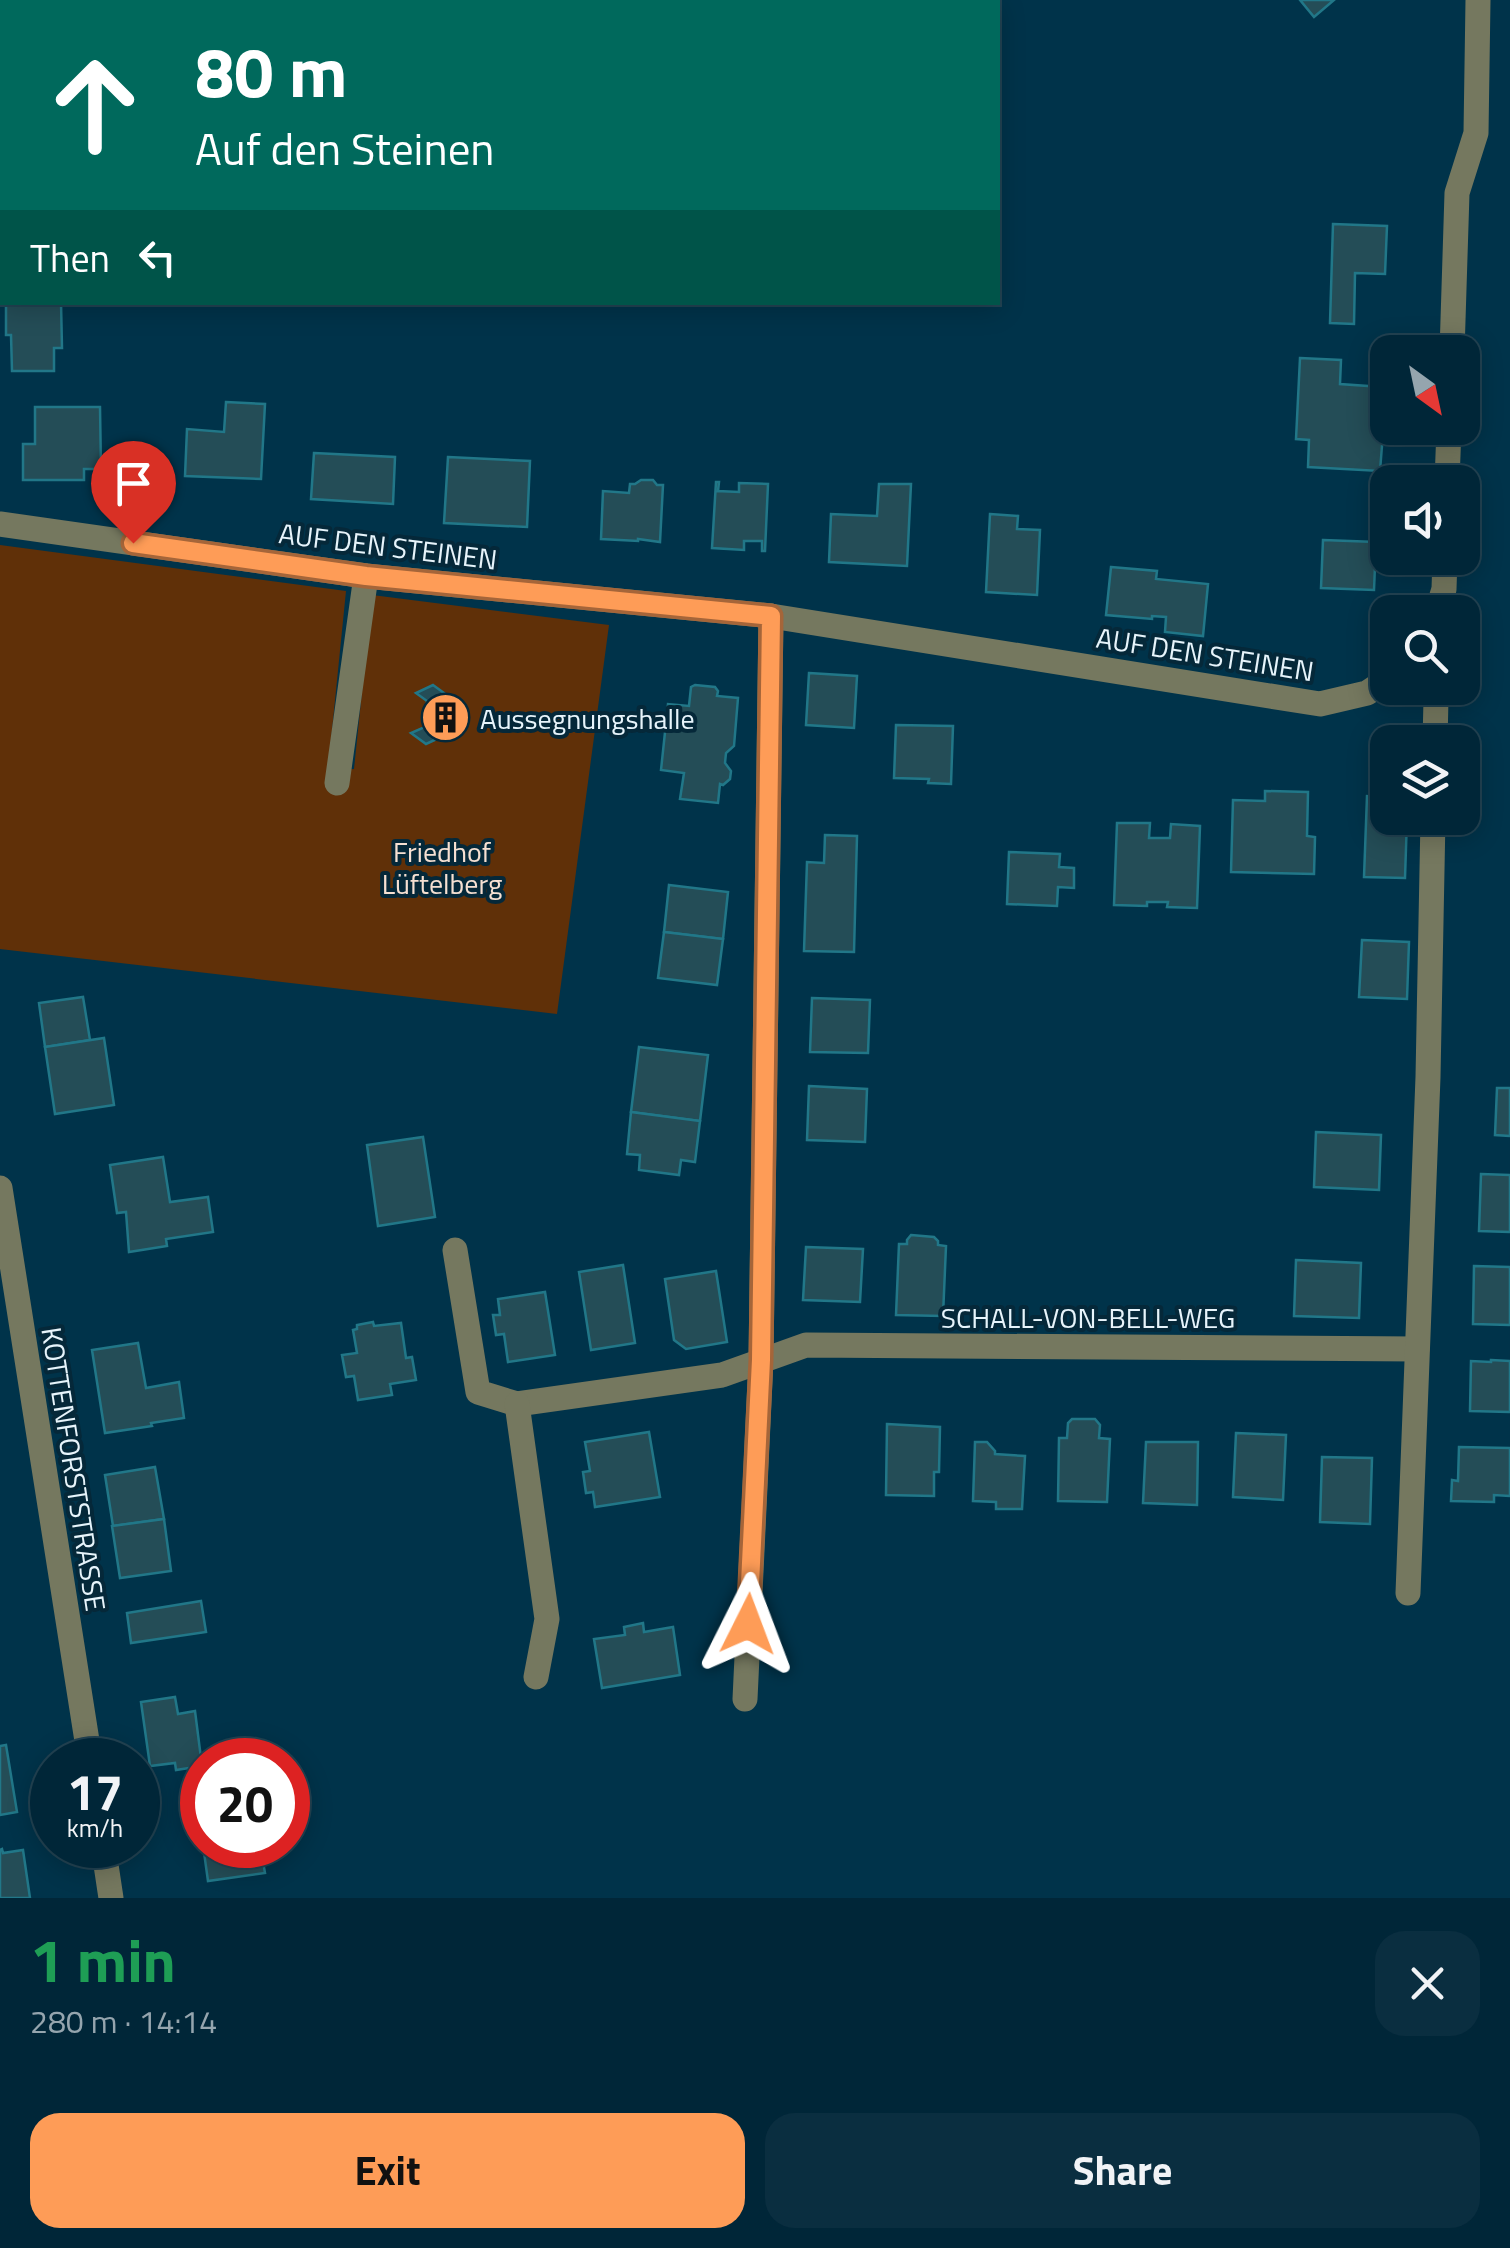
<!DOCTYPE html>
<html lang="en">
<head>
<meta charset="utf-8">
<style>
	:root { --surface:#002638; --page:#0a2e40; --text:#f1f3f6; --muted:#95a5ae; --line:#224353; --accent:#fe9c57 }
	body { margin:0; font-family:"Titillium Web",sans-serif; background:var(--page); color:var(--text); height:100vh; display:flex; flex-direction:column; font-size:38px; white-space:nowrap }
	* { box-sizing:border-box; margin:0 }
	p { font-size:32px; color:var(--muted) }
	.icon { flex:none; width:55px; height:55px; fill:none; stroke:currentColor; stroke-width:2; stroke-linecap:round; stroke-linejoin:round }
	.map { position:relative; height:1898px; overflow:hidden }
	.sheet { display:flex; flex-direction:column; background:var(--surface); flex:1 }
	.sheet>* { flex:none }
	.hud { position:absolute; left:0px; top:0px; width:1000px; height:305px; box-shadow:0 5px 25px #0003,0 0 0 2px var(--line); background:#00695c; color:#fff; overflow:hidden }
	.needle { width:65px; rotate:147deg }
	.fabs { position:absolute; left:1370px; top:335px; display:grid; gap:20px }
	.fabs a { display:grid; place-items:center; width:110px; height:110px; border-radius:20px; background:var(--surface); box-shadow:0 5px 25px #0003,0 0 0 2px var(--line); font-size:50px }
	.speed { position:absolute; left:30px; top:1738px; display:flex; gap:20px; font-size:50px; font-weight:700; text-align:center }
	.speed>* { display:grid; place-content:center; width:130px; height:130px; border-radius:50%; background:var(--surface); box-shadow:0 5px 25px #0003,0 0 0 2px var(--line); line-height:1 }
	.speed small { font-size:25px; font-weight:400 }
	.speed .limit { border:15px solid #d22; background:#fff; color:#111 }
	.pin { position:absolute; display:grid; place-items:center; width:85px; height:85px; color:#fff; margin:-102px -42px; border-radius:50% 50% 50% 0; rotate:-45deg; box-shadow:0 0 10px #0007 }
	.pin .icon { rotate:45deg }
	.me { position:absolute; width:110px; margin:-55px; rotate:3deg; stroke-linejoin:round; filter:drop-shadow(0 0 8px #0008) }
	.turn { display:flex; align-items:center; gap:35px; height:210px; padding:0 30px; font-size:45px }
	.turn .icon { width:130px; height:130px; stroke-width:2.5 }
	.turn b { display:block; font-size:70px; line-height:85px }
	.then { display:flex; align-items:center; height:95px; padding:0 30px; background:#0003; gap:20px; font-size:38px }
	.round { display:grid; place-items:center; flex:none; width:105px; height:105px; border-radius:30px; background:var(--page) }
	.headline { display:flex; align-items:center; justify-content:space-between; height:170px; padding:0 30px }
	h1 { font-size:60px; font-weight:700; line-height:75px; color:#1e9e55 }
	.primary-button { display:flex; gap:20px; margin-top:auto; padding:20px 30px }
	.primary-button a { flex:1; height:115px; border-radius:30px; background:var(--accent); color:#111; font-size:40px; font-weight:700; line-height:115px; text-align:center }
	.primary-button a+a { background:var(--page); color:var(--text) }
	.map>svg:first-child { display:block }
	.green { fill:#603008 }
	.building { fill:#244d57; stroke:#217788; stroke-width:2.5 }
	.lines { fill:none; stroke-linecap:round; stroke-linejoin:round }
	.minor { stroke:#75785f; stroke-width:25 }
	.route-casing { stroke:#a56539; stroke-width:25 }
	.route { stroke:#fe9c57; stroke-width:18 }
	.labels { text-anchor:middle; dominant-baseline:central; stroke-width:8; stroke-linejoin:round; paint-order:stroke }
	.street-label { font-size:28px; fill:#e7f4fb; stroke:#052839 }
	.poi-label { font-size:28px; fill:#e7f4fb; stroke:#052839; text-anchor:start }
	.park-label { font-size:28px; fill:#f6e0d2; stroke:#052839 }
</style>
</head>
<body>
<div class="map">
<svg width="1510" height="1898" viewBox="0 0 1510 1898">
	<rect width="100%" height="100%" fill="#00334a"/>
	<polygon class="green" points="0,545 346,591 328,770 354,769 372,595 609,625 557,1014 0,949"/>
	<g class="building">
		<polygon points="1300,0 1334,0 1314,17"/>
		<rect x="0" y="59" width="2" height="77"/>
		<polygon points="1333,224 1387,226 1385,274 1355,273 1354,324 1330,323"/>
		<polygon points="6,302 61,302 62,348 54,348 54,371 12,371 11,335 6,335"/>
		<polygon points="1300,358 1341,360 1340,384 1382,387 1379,433 1383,433 1380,471 1308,467 1309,440 1296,439"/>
		<polygon points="226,402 265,404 261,479 185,476 187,429 224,432"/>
		<polygon points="35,407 100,407 101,469 84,469 84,480 23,480 23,444 35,444"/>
		<polygon points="314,453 395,457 393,504 311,499"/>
		<polygon points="448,457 530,461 527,527 444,523"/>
		<polygon points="641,480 653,480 657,485 663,485 660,542 638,539 638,541 601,539 603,491 629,493 630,484 635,484"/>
		<polygon points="716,482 719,482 718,491 739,492 739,483 768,484 765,551 762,551 762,541 744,541 744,550 712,548"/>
		<polygon points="879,484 911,484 907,566 829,562 831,514 877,516"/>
		<polygon points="990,514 1018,516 1017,529 1040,530 1037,595 986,592"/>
		<polygon points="1323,540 1376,542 1374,590 1321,588"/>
		<polygon points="1111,567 1157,571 1156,579 1208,584 1203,636 1165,632 1166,617 1152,616 1152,619 1106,615"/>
		<polygon points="809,673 857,676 854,728 806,725"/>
		<polygon points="433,685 466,709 463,727 426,744 411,733 425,727 427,701 416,693"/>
		<polygon points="695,685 715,687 718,691 717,696 738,698 734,746 726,753 725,763 731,771 730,779 723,785 720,784 718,803 680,799 684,773 661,770 668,704 689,706 691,687"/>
		<polygon points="896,725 953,726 951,784 928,783 929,779 894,778"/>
		<polygon points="1379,785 1388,785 1388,818 1407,818 1405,878 1364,877 1367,796 1379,797"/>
		<polygon points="1265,791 1308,792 1307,836 1315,837 1314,874 1231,872 1233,800 1265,801"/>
		<polygon points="1117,823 1150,823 1149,838 1170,838 1171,824 1200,826 1197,908 1167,907 1168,902 1147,902 1147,906 1114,905"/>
		<polygon points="825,835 857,836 854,952 804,951 807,862 824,863"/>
		<polygon points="1009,852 1060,854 1059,867 1074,868 1074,888 1058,887 1057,906 1007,904"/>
		<polygon points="669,885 728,892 723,939 664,932"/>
		<polygon points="664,932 723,939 717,985 658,978"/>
		<polygon points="1362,940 1409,942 1407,999 1359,997"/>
		<polygon points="83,997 90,1040 45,1047 39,1003"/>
		<polygon points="812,998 870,1000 868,1053 810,1052"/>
		<polygon points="104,1038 114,1105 55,1114 45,1047"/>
		<polygon points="639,1047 708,1055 700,1121 631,1112"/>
		<polygon points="809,1086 867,1089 865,1142 807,1140"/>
		<polygon points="1497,1088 1510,1088 1510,1136 1495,1135"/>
		<polygon points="631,1112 700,1121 695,1162 681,1160 679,1175 639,1170 640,1155 627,1154"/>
		<polygon points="1316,1132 1381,1135 1379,1190 1314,1187"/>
		<polygon points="423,1137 435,1217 378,1226 367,1145"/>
		<polygon points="163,1157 170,1202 208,1197 213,1232 166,1239 167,1246 129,1252 126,1212 117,1213 110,1165"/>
		<polygon points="1481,1174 1510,1175 1510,1232 1479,1231"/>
		<polygon points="911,1235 934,1237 938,1241 938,1245 946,1246 943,1316 896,1315 899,1244 907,1244 907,1240"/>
		<polygon points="806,1247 863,1249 860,1302 803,1300"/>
		<polygon points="1296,1260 1361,1263 1359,1318 1294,1316"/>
		<polygon points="623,1265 635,1343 591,1350 579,1272"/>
		<polygon points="1474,1266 1510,1267 1510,1325 1473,1324"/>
		<polygon points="716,1271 727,1342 686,1349 674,1340 665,1279"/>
		<polygon points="545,1292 555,1355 508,1362 504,1334 496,1335 493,1315 500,1315 498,1299"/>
		<polygon points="373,1322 374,1326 401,1323 406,1358 412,1357 416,1380 390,1384 392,1395 358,1400 354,1376 346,1377 342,1355 357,1353 353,1330 357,1329 357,1325"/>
		<polygon points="138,1343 146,1388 179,1382 184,1418 151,1423 152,1426 105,1433 92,1350"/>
		<polygon points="1491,1360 1510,1361 1510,1412 1470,1411 1471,1361 1491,1362"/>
		<polygon points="1072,1419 1095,1419 1100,1425 1099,1438 1110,1439 1107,1502 1058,1501 1059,1438 1067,1438 1068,1423"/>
		<polygon points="887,1424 940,1427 939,1472 934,1472 934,1496 886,1495"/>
		<polygon points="649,1432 660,1497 595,1507 593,1492 586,1493 583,1472 590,1471 585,1442"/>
		<polygon points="1236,1433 1286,1435 1283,1500 1233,1497"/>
		<polygon points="975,1442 987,1442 995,1451 995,1454 1025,1456 1022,1509 996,1509 996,1502 973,1501"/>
		<polygon points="1146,1442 1198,1442 1197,1505 1143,1503"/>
		<polygon points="1459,1447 1510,1448 1510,1496 1494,1495 1494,1502 1451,1501 1452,1480 1458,1481"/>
		<polygon points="1322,1457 1372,1458 1370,1524 1320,1522"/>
		<polygon points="155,1467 164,1519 113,1526 105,1475"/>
		<polygon points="164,1519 171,1571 120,1578 112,1526"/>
		<polygon points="201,1601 206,1632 131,1643 127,1613"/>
		<polygon points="643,1623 644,1632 673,1627 680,1675 602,1688 594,1639 625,1635 624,1627"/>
		<polygon points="175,1697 178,1714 195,1711 202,1766 176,1770 175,1763 150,1766 141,1702"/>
		<polygon points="6,1745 17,1812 0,1815 0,1746"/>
		<polygon points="203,1845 260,1845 265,1873 208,1881"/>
		<polygon points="2,1849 3,1853 23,1850 30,1898 0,1898 0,1850"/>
	</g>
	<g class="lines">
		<g class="minor">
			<polyline points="1452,352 1457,193 1476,133 1478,0"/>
			<polyline points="1447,482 1449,428"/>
			<polyline points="0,524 366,576 771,616 1320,704 1367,693 1388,679"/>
			<polyline points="1437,612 1444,589 1445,558"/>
			<polyline points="1426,688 1436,699 1435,742"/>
			<polyline points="337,783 366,576"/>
			<polyline points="0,1188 90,1760"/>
			<polyline points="455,1250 478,1392 517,1404 722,1375 806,1345 1417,1349"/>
			<polyline points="517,1404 547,1619 536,1677"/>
			<polyline points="1408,1593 1428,1077 1433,818"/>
			<polyline points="745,1699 761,1360 771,616"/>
			<polyline points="103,1845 111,1898"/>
		</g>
	</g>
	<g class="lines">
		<defs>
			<polyline id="route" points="133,543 366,576 771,616 761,1360 748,1624"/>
		</defs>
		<use href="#route" class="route-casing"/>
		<use href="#route" class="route"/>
	</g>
	<defs>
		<symbol id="building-disc" viewBox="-11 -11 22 22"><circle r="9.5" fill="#fe9c57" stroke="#052839"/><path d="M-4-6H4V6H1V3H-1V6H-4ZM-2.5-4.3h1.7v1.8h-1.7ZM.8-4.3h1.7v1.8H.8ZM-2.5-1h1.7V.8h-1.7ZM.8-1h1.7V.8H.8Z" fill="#111"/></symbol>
	</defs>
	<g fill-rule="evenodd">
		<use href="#building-disc" x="418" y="690" width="55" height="55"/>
	</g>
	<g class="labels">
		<g class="street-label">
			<text transform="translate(388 546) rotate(7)">AUF DEN STEINEN</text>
			<text transform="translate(1205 654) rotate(9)">AUF DEN STEINEN</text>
			<text x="1088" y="1317">SCHALL-VON-BELL-WEG</text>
			<text transform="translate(74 1469) rotate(81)">KOTTENFORSTSTRASSE</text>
		</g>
		<g class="poi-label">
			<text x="480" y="718">Aussegnungshalle</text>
		</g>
		<g class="park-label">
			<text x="442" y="851">Friedhof<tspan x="442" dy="32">Lüftelberg</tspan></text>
		</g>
	</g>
</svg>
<div class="fabs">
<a><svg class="needle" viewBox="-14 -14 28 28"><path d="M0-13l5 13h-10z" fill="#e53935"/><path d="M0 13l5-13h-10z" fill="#95a5ae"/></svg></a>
<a><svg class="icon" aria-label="sound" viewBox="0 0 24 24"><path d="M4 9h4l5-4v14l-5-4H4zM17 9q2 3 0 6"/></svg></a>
<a><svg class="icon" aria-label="search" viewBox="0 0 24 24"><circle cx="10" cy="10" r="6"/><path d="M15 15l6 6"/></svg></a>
<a><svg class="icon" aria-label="layers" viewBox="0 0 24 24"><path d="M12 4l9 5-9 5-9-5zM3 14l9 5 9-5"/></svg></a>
</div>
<div class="speed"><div>17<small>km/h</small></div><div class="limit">20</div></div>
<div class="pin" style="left:133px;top:543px;background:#d93025"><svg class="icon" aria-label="arrive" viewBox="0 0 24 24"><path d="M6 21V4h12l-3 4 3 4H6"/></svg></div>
<svg class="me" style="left:748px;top:1624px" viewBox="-20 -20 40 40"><path d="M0-17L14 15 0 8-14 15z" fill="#fe9c57" stroke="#fff" stroke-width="4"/></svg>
<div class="hud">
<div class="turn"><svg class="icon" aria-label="ahead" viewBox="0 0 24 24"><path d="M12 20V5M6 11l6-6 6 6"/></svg><div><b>80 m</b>Auf den Steinen</div></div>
<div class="then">Then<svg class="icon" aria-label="left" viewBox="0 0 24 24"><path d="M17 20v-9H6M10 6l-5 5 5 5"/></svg></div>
</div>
</div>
<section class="sheet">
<div class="headline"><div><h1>1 min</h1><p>280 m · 14:14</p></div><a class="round"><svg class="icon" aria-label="close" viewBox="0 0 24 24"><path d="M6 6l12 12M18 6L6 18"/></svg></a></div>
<div class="primary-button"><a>Exit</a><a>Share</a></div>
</section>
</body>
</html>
